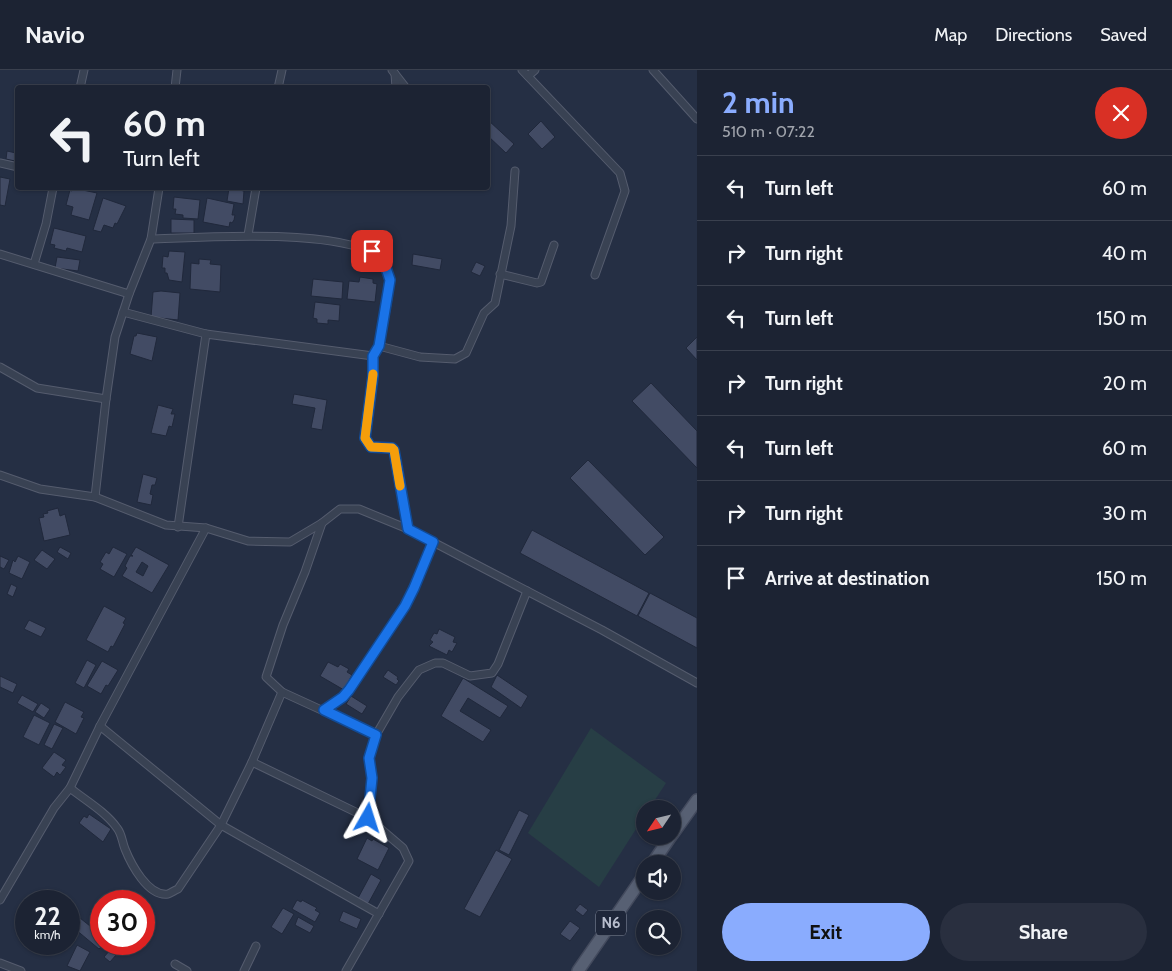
<!DOCTYPE html>
<html lang="en">
<head>
<meta charset="utf-8">
<style>
	:root { --surface:#1c2333; --page:#292f3f; --text:#f1f3f6; --muted:#a0a4ac; --line:#3a404e; --accent:#8aacfe }
	body { margin:0; font-family:Cabin,sans-serif; background:var(--page); color:var(--text); height:100vh; display:flex; flex-direction:column; font-size:19px; white-space:nowrap }
	* { box-sizing:border-box; margin:0 }
	p { font-size:16px; color:var(--muted) }
	.icon { flex:none; width:28px; height:28px; fill:none; stroke:currentColor; stroke-width:2; stroke-linecap:round; stroke-linejoin:round }
	.map { position:relative; flex:1; overflow:hidden }
	.panel { display:flex; flex-direction:column; background:var(--surface); width:475px }
	.panel>* { flex:none }
	.top-card { position:absolute; left:15px; top:15px; width:475px; height:105px; border-radius:5px; box-shadow:0 1px 4px #0004,0 0 0 1px var(--line); background:#1c2333; color:var(--text); overflow:hidden }
	.needle { width:32px; rotate:235deg }
	.tools { position:absolute; left:636px; top:730px; display:grid; gap:10px }
	.tools a { display:grid; place-items:center; width:45px; height:45px; border-radius:50%; background:var(--surface); box-shadow:0 1px 4px #0004,0 0 0 1px var(--line); font-size:25px }
	.speed { position:absolute; left:15px; top:820px; display:flex; gap:10px; font-size:25px; font-weight:700; text-align:center }
	.speed>* { display:grid; place-content:center; width:65px; height:65px; border-radius:50%; background:var(--surface); box-shadow:0 1px 4px #0004,0 0 0 1px var(--line); line-height:1 }
	.speed small { font-size:12px; font-weight:400 }
	.speed .limit { border:8px solid #d22; background:#fff; color:#111 }
	.pin { position:absolute; display:grid; place-items:center; width:42px; height:42px; color:#fff; margin:-21px; border-radius:10px; box-shadow:0 2px 8px #0006 }
	.me { position:absolute; width:55px; margin:-28px; rotate:6deg; stroke-linejoin:round; filter:drop-shadow(0 0 4px #0008) }
	.turn { display:flex; align-items:center; gap:18px; height:105px; padding:0 25px; font-size:22px }
	.turn .icon { width:65px; height:65px; stroke-width:2.5 }
	.turn b { display:block; font-size:35px; line-height:42px }
	.round { display:grid; place-items:center; flex:none; width:52px; height:52px; border-radius:26px; background:var(--page) }
	.summary { display:flex; align-items:center; justify-content:space-between; height:85px; padding:0 25px }
	h1 { font-size:30px; font-weight:700; line-height:38px; color:var(--accent) }
	.primary-button { display:flex; gap:10px; margin-top:auto; padding:10px 25px }
	.primary-button a { flex:1; height:58px; border-radius:30px; background:var(--accent); color:#111; font-size:20px; font-weight:700; line-height:58px; text-align:center }
	.primary-button a+a { background:var(--page); color:var(--text) }
	ul { padding:0; list-style:none }
	li { display:flex; align-items:center; gap:15px; height:65px; padding:0 25px; border-top:1px solid var(--line) }
	li div { flex:1 }
	li b { display:block; font-size:19px }
	li em { font-style:normal }
	header { display:flex; align-items:center; gap:30px; box-sizing:border-box; height:70px; padding:0 25px; background:var(--surface); border-bottom:1px solid var(--line) }
	header strong { font-size:24px }
	nav { display:flex; gap:28px; margin-inline-start:auto; font-size:18px }
	main { display:flex; flex:1; min-height:0 }
	.map>svg:first-child { display:block }
	.green { fill:#273e45 }
	.building { fill:#424b64; stroke:#20283b; fill-rule:evenodd }
	.lines { fill:none; stroke-linecap:round; stroke-linejoin:round }
	.street-casing { stroke:#555c6e; stroke-width:9 }
	.primary-casing { stroke:#434a5d; stroke-width:14 }
	.street { stroke:#394253; stroke-width:7 }
	.primary { stroke:#576073; stroke-width:11 }
	.route-casing { stroke:#114b97; stroke-width:12 }
	.route { stroke:#1a73e8; stroke-width:9 }
	.slow { stroke:#f59e0b; stroke-width:9 }
	.labels { text-anchor:middle; dominant-baseline:central; stroke-width:5; stroke-linejoin:round; paint-order:stroke }
	.shield { fill:#1e2639; stroke:#8990a1; stroke-width:1 }
	.shield-label { font-size:15px; font-weight:bold; fill:#b7bdcd }
</style>
</head>
<body>
<header>
<strong>Navio</strong>
<nav><a>Map</a><a>Directions</a><a>Saved</a></nav>
</header>
<main>
<div class="map">
<svg width="697" height="901" viewBox="0 0 697 901">
	<rect width="100%" height="100%" fill="#252f44"/>
	<polygon class="green" points="591,658 666,713 649,739 645,739 645,745 599,817 528,763"/>
	<g class="building">
		<polygon points="488,50 514,74 506,83 488,66"/>
		<polygon points="541,51 555,67 542,79 528,64"/>
		<polygon points="7,81 16,83 15,91 6,89"/>
		<polygon points="0,107 10,109 5,136 0,135"/>
		<polygon points="73,118 97,123 89,150 71,145 73,137 66,135 70,120 72,121"/>
		<polygon points="229,118 244,121 243,134 227,131"/>
		<polygon points="174,127 200,130 198,149 183,148 183,145 175,144 176,139 173,139"/>
		<polygon points="103,128 126,136 117,154 115,153 113,158 104,155 101,162 93,160"/>
		<polygon points="207,128 234,134 232,145 235,145 234,150 232,153 230,152 229,157 203,152"/>
		<polygon points="171,149 194,150 194,163 171,163"/>
		<polygon points="54,158 86,166 82,182 67,178 66,181 54,178 55,175 50,174"/>
		<polygon points="169,181 185,182 182,212 169,210 167,203 165,203 165,198 162,198 163,186 168,187"/>
		<polygon points="413,184 442,189 440,200 412,195"/>
		<polygon points="57,187 80,190 78,201 55,198"/>
		<polygon points="199,189 211,190 210,194 221,195 220,222 190,219 191,193 199,194"/>
		<polygon points="476,192 485,196 480,206 471,202"/>
		<polygon points="360,207 373,209 373,213 377,214 375,232 347,229 349,211 359,212"/>
		<polygon points="313,209 343,212 342,229 311,226"/>
		<polygon points="161,221 180,223 178,250 151,247 153,222"/>
		<polygon points="315,232 340,235 339,251 328,250 328,254 317,253 317,249 313,248"/>
		<polygon points="137,263 157,267 152,291 130,284 134,266 136,266"/>
		<polygon points="697,267 697,290 686,278"/>
		<polygon points="651,313 697,361 697,398 632,331"/>
		<polygon points="294,324 327,330 322,360 311,358 315,338 292,334"/>
		<polygon points="158,335 173,339 171,344 175,344 172,357 169,356 166,366 151,363"/>
		<polygon points="588,390 664,467 645,485 570,408"/>
		<polygon points="143,404 157,408 155,415 152,415 150,424 153,425 151,435 137,432"/>
		<polygon points="58,438 60,446 65,444 70,465 44,471 39,448 44,447 43,444 48,443 47,441"/>
		<polygon points="532,460 649,523 637,546 520,483"/>
		<polygon points="60,477 71,483 68,489 57,482"/>
		<polygon points="113,477 127,484 114,507 100,499 103,494 100,492 106,482 109,484"/>
		<path d="M136,477l33,18 -17,28 -30,-17 5,-8 -2,-2 5,-10h3l-2,-1zM142,492l6,4 -5,10 -7,-4z"/>
		<polygon points="42,480 55,489 47,499 34,490"/>
		<polygon points="0,486 9,490 4,499 0,497"/>
		<polygon points="18,486 30,492 22,509 9,503 13,490 15,492"/>
		<polygon points="11,514 17,517 13,527 7,524"/>
		<polygon points="650,523 697,548 697,578 638,546"/>
		<polygon points="104,536 126,548 123,553 125,554 113,577 111,576 108,582 86,570"/>
		<polygon points="29,550 46,558 41,567 24,559"/>
		<polygon points="439,559 455,567 453,572 457,573 452,582 449,580 447,585 429,576 433,572 430,570 434,563 437,564"/>
		<polygon points="87,590 96,595 84,618 75,613"/>
		<polygon points="102,591 118,600 108,616 106,615 101,624 87,616"/>
		<polygon points="328,592 338,597 340,594 349,599 347,602 352,605 344,620 320,606"/>
		<polygon points="388,600 398,607 397,609 399,611 396,615 383,607"/>
		<polygon points="497,605 528,626 521,638 491,617"/>
		<polygon points="0,606 17,614 13,623 0,617"/>
		<polygon points="463,608 508,636 500,648 468,628 460,641 491,660 483,672 441,646"/>
		<polygon points="22,625 38,634 33,642 17,633"/>
		<polygon points="351,626 367,636 362,644 346,634"/>
		<polygon points="65,632 84,642 81,647 84,648 76,664 55,652"/>
		<polygon points="41,633 50,639 44,648 35,642"/>
		<polygon points="34,645 50,653 39,675 23,667"/>
		<polygon points="54,654 63,658 52,679 44,675"/>
		<polygon points="54,682 66,690 62,695 66,697 60,705 57,702 54,707 42,698"/>
		<polygon points="519,740 529,745 509,785 499,780"/>
		<polygon points="89,744 111,759 103,772 79,753 84,746 87,748"/>
		<polygon points="367,768 372,771 373,769 389,778 378,800 357,789"/>
		<polygon points="496,780 512,789 480,847 464,839"/>
		<polygon points="371,804 381,810 368,834 358,828"/>
		<polygon points="297,830 301,832 302,830 317,838 315,840 320,843 315,852 292,839"/>
		<polygon points="580,834 588,840 583,846 575,840"/>
		<polygon points="283,838 294,844 282,864 271,857"/>
		<polygon points="343,841 361,849 357,859 339,851"/>
		<polygon points="75,844 90,856 92,854 98,858 96,861 101,865 101,874 104,874 99,879 69,854"/>
		<polygon points="298,847 314,856 310,863 295,855"/>
		<polygon points="570,851 580,858 570,871 560,864"/>
		<polygon points="77,875 90,882 80,901 67,896"/>
		<polygon points="110,880 116,885 110,892 104,887"/>
	</g>
	<g class="lines">
		<defs>
			<g id="street">
				<polyline points="392,0 406,18"/>
				<polyline points="522,0 620,103 625,121 595,205"/>
				<polyline points="653,0 697,49"/>
				<polyline points="395,4 396,18"/>
				<polyline points="528,6 535,0"/>
				<polyline points="80,18 84,0"/>
				<polyline points="175,18 177,0"/>
				<polyline points="278,18 282,0"/>
				<polyline points="0,93 18,97"/>
				<polyline points="248,165 256,118"/>
				<path d="M151,169c42,-1 218,-15 236,28 7,19 -5,59 -8,79l-6,10 -167,-22 -28,193"/>
				<polyline points="0,184 129,224"/>
				<polyline points="34,194 46,154 53,118"/>
				<polyline points="500,204 537,213 541,212 554,175"/>
				<polyline points="123,242 206,264"/>
				<polyline points="379,276 420,287 455,289 466,283 484,243 495,233 511,156 515,101"/>
				<polyline points="373,286 373,306 365,368 371,377 392,378 394,380 408,459"/>
				<polyline points="0,297 37,318 106,329"/>
				<polyline points="0,405 40,419 95,427 166,455 206,458 248,471 290,472 322,453 340,439 359,439 408,459 602,560 697,613"/>
				<polyline points="95,427 106,329 115,267 129,224 151,169 159,118"/>
				<polyline points="322,453 305,502 283,555 266,607 282,622 376,665"/>
				<polyline points="324,640 343,627 349,620 405,537 414,518 433,472"/>
				<polyline points="100,656 221,755 379,844"/>
				<polyline points="252,692 368,748 403,778 409,791 346,901"/>
				<path d="M70,718c15,12 36,24 47,40 5,6 5,14 8,21 6,15 23,48 43,45 3,-1 7,-4 10,-5l43,-64 31,-63 30,-70"/>
				<polyline points="368,748 372,708 369,688 376,665 398,627 419,600 435,593 443,593 470,606 492,603 498,594 527,521"/>
				<polyline points="0,830 54,738 70,718 100,656 206,458"/>
				<polyline points="0,893 21,901"/>
				<polyline points="175,894 187,901"/>
				<polyline points="244,901 256,876"/>
			</g>
			<g id="primary">
				<polyline points="672,765 697,730"/>
				<polyline points="652,794 671,766"/>
				<polyline points="578,901 645,804"/>
			</g>
		</defs>
		<use href="#street" class="street-casing"/>
		<use href="#primary" class="primary-casing"/>
		<use href="#street" class="street"/>
		<use href="#primary" class="primary"/>
	</g>
	<g class="lines">
		<defs>
			<polyline id="route" points="368,748 372,708 369,688 376,665 324,640 343,627 349,620 405,536 414,518 433,472 408,459 394,380 392,378 371,377 365,368 373,306 373,286 379,276 390,210 384,192 372,181"/>
		</defs>
		<use href="#route" class="route-casing"/>
		<use href="#route" class="route"/>
		<polyline class="slow" points="373,304 365,368 371,377 392,378 394,380 400,416"/>
	</g>
	<g class="labels">
		<rect class="shield" x="596" y="840.5" width="30" height="25" rx="4"/>
		<g class="shield-label">
			<text x="611" y="853">N6</text>
		</g>
	</g>
</svg>
<div class="tools">
<a><svg class="needle" viewBox="-14 -14 28 28"><path d="M0-13l5 13h-10z" fill="#e53935"/><path d="M0 13l5-13h-10z" fill="#a0a4ac"/></svg></a>
<a><svg class="icon" aria-label="sound" viewBox="0 0 24 24"><path d="M4 9h4l5-4v14l-5-4H4zM17 9q2 3 0 6"/></svg></a>
<a><svg class="icon" aria-label="search" viewBox="0 0 24 24"><circle cx="10" cy="10" r="6"/><path d="M15 15l6 6"/></svg></a>
</div>
<div class="speed"><div>22<small>km/h</small></div><div class="limit">30</div></div>
<div class="pin" style="left:372px;top:181px;background:#d93025"><svg class="icon" aria-label="arrive" viewBox="0 0 24 24"><path d="M6 21V4h12l-3 4 3 4H6"/></svg></div>
<svg class="me" style="left:368px;top:748px" viewBox="-20 -20 40 40"><path d="M0-17L14 15 0 8-14 15z" fill="#1a73e8" stroke="#fff" stroke-width="4"/></svg>
<div class="top-card">
<div class="turn"><svg class="icon" aria-label="left" viewBox="0 0 24 24"><path d="M17 20v-9H6M10 6l-5 5 5 5"/></svg><div><b>60 m</b>Turn left</div></div>
</div>
</div>
<section class="panel">
<div class="summary"><div><h1>2 min</h1><p>510 m · 07:22</p></div><a class="round" style="background:#d93025;color:#fff"><svg class="icon" aria-label="close" viewBox="0 0 24 24"><path d="M6 6l12 12M18 6L6 18"/></svg></a></div>
<ul>
<li><svg class="icon" aria-label="left" viewBox="0 0 24 24"><path d="M17 20v-9H6M10 6l-5 5 5 5"/></svg><div><b>Turn left</b></div><em>60 m</em></li>
<li><svg class="icon" aria-label="right" viewBox="0 0 24 24"><path d="M7 20v-9h11M14 6l5 5-5 5"/></svg><div><b>Turn right</b></div><em>40 m</em></li>
<li><svg class="icon" aria-label="left" viewBox="0 0 24 24"><path d="M17 20v-9H6M10 6l-5 5 5 5"/></svg><div><b>Turn left</b></div><em>150 m</em></li>
<li><svg class="icon" aria-label="right" viewBox="0 0 24 24"><path d="M7 20v-9h11M14 6l5 5-5 5"/></svg><div><b>Turn right</b></div><em>20 m</em></li>
<li><svg class="icon" aria-label="left" viewBox="0 0 24 24"><path d="M17 20v-9H6M10 6l-5 5 5 5"/></svg><div><b>Turn left</b></div><em>60 m</em></li>
<li><svg class="icon" aria-label="right" viewBox="0 0 24 24"><path d="M7 20v-9h11M14 6l5 5-5 5"/></svg><div><b>Turn right</b></div><em>30 m</em></li>
<li><svg class="icon" aria-label="arrive" viewBox="0 0 24 24"><path d="M6 21V4h12l-3 4 3 4H6"/></svg><div><b>Arrive at destination</b></div><em>150 m</em></li>
</ul>
<div class="primary-button"><a>Exit</a><a>Share</a></div>
</section>
</main>
</body>
</html>
